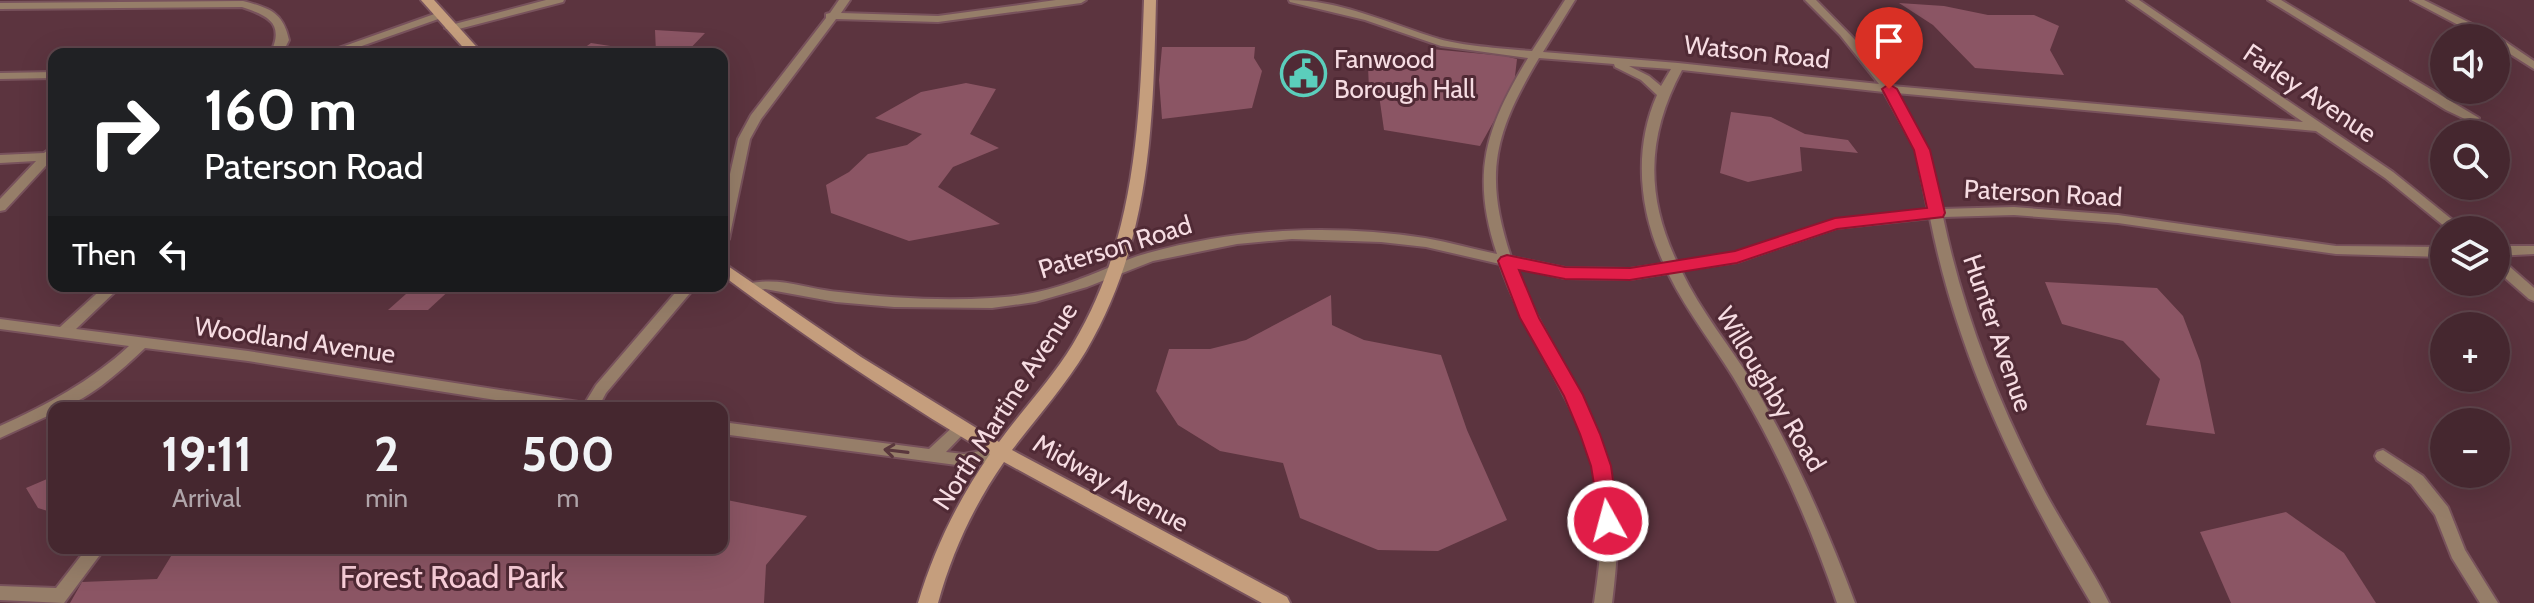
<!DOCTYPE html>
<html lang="en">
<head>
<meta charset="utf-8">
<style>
	:root { --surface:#45272f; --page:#4f333b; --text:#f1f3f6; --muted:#b0a5aa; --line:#5d444b }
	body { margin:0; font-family:Cabin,sans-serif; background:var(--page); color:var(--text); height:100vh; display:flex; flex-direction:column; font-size:30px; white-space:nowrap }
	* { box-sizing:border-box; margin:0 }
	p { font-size:26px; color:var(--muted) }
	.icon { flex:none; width:44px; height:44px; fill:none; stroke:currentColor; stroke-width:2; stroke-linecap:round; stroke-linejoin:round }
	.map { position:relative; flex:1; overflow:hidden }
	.drawer { position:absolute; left:48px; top:402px; width:680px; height:152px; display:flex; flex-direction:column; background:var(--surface); border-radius:16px; box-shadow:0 8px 32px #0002,0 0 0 2px var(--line) }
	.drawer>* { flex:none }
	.top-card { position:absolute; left:48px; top:48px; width:680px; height:244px; border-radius:16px; box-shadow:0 8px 32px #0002,0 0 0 2px var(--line); background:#202124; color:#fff; overflow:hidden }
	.buttons { position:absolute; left:2430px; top:24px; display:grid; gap:16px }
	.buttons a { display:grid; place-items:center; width:80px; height:80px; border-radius:50%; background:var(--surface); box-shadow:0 8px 32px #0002,0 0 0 2px var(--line); font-size:40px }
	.pin { position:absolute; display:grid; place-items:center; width:68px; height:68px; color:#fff; margin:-82px -34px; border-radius:50% 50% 50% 0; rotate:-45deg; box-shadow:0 0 8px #0007 }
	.pin .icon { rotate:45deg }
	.me { position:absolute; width:88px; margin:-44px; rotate:353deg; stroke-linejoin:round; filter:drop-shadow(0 0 6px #0008) }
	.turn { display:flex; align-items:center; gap:28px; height:168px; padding:0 24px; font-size:36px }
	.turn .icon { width:104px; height:104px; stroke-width:2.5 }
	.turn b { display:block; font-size:56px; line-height:68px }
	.then { display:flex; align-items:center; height:76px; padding:0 24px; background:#0003; gap:16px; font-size:30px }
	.eta { display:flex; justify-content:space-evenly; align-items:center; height:136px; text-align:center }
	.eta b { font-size:48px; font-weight:700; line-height:56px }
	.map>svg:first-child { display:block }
	.green { fill:#8b5564 }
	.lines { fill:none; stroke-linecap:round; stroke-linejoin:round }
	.street-casing { stroke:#78525c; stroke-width:4 }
	.secondary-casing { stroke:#78525c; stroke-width:4 }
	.street { fill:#967e69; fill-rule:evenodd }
	.secondary { fill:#c59e7d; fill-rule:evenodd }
	.oneway { stroke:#5a373d }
	.route { fill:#e11d48; stroke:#92132f; stroke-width:2 }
	.labels { text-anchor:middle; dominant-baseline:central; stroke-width:6; stroke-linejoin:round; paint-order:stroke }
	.street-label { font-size:26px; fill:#f6dce2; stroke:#502a35 }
	.poi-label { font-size:26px; fill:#f6dce2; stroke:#502a35; text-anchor:start }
	.near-park-label { font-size:32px; fill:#facfda; stroke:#502a35 }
</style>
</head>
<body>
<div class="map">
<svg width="2534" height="603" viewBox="0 0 2534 603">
	<rect width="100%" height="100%" fill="#5c343f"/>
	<g class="green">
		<polygon points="1899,3 1944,6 1988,15 2034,15 2059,26 2050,50 2064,75 1975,68 1933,25"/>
		<polygon points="655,30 705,33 685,54 576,54 591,43 656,53"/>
		<polygon points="1162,47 1255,47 1254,58 1262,71 1252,108 1162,119 1159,80"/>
		<path d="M1431,49l74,7 12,3 -3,26 -34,61 -96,-16 -5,-35 -21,-1 11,-4 -1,-24c31,3 43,12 63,-17z"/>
		<polygon points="966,83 996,89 970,134 999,148 953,167 938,187 1000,224 909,241 831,213 826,185 849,172 868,154 907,145 922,134 875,118 921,92"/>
		<polygon points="1731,112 1771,117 1805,134 1848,140 1858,153 1800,147 1802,171 1748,182 1720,173"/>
		<polygon points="2045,282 2157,288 2183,316 2200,361 2215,434 2146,425 2160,379 2123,341 2062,324"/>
		<polygon points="415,286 454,286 428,310 388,310"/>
		<polygon points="1331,295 1332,325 1364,340 1441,355 1467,430 1507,520 1438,551 1378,550 1300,518 1283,463 1220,451 1178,425 1156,391 1169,349 1210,349 1246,340"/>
		<polygon points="54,476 54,513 38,508 26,488"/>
		<polygon points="722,499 807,516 766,565 764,603 70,603 82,582 157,579 176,548 722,548"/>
		<polygon points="2286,512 2344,553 2376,603 2231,603 2200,532"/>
	</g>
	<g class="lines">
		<defs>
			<g id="street">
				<polygon points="546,0 564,0 563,2 451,31 445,28 447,26"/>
				<polygon points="839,0 850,0 841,13 938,16 1056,0 1086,0 1081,3 938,22 836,19 761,119 750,139 729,239 722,243 722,209 738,139 751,115 826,18 826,14 830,13"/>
				<path d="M1289,0c52,0 101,24 150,39 25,7 66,10 93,12l33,-51h10l-32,52 135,11 201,21 -39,-49 -35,-35h11l47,48 29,38 411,36 -176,-122h12l254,172 72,58h-16l-64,-52 -69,-47 -420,-38 32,57 13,59 73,-2 104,8 218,31 108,1v10l-108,-3 -218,-31 -104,-8 -71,2c20,96 56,188 102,275 20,37 45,73 64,111h-18c-72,-120 -134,-247 -161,-385l-94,10 -99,34 -56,8c20,42 49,76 73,115 40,69 73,143 101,218h-18c-25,-73 -56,-145 -95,-211 -23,-41 -54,-77 -74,-119l-38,6 -65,-1 -50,-11c27,73 80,136 97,213 9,40 5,82 0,123h-18c6,-40 11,-82 3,-122 -17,-78 -72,-142 -97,-217l-74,-17 -45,-5 -89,-3 -55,5 -84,17 -66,26 -52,15 -43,6 -98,-1 -58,-5 -71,-13 -16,4 -7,-5 2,-3c33,-10 62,4 95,7 50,6 102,9 152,6 30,-1 61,-8 89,-19 23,-8 45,-20 68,-26 89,-25 187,-29 277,-15 24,4 48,11 72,16 -27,-81 -11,-126 31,-196l-87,-12 -76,-26 -75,-18zM1539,58l75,6 1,3 26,13 16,15c-24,54 -18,116 7,169l-34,5 -65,-1 -54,-11c-28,-84 -16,-125 28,-199zM1629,66l42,3 -10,17 -12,-10zM1682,70l202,22 32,58 12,60 -93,10 -100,33 -58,9c-32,-67 -30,-127 5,-192z"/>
				<polygon points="2268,0 2281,0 2479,118 2477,121 2469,121 2446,110"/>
				<polygon points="2411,0 2424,0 2500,38 2534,61 2534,69 2496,45 2496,38 2483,38"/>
				<path d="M243,1c26,7 40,11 46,39l-7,14h-12c15,-30 -1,-38 -28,-47l-242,2v-6z"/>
				<polygon points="440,12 444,13 444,17 339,54 322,54"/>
				<polygon points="54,72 54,78 0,79 0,73"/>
				<polygon points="54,146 54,157 5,210 0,211 0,199 36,161 0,163 0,155 44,153"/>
				<polygon points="2496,246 2534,246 2534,254 2496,256"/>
				<polygon points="2496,257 2501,259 2534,288 2534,301 2529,299 2496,270"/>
				<path d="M105,286h16l-45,43 172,22 337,52 11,-18 85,-99h15l-90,107 -8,15h-52l-298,-47 -103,-13c-20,19 -64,60 -91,60v5l-54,25v-12c47,-21 91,-45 129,-80l-129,-17v-10l60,8z"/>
				<polygon points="722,422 929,449 956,424 966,424 969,428 946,452 964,454 1001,447 1007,449 1009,453 1007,457 1001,459 964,466 722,434"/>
				<polygon points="2383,450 2423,476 2448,507 2465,550 2498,603 2480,603 2452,558 2435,515 2411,484 2377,460 2375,456 2377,452"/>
				<polygon points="87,548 105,548 64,603 0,600 0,586 56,588"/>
			</g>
			<g id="secondary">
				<polygon points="421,0 434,0 483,54 469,54"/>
				<path d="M1144,0h12c-3,125 -5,240 -70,351 -21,35 -49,66 -74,99l275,147 3,6h-28l-258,-141c-30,43 -52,90 -66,141h-20c16,-54 40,-103 72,-149 -93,-55 -182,-115 -268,-179v-13l139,95 138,85c24,-33 53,-63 74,-98 63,-105 67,-225 71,-344z"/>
			</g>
		</defs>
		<use href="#street" class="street-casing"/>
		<use href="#secondary" class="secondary-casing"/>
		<use href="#street" class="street"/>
		<use href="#secondary" class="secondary"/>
	</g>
	<defs><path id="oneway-shaft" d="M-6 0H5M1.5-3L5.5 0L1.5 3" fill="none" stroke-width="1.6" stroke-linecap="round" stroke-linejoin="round" transform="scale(2)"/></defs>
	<use class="oneway" href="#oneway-shaft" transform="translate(896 451) rotate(-173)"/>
	<polygon class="route" points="1889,84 1897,89 1930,150 1945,213 1943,217 1837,229 1737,263 1630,280 1565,279 1519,270 1539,318 1583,395 1600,434 1611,466 1619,521 1616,527 1608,530 1601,527 1591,466 1580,434 1564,396 1520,318 1498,261 1501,257 1507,255 1565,267 1630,268 1735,251 1835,218 1927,208 1914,150 1882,89"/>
	<defs>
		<symbol id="civic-ring" viewBox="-11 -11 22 22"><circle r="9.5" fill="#502a35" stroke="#5bcebc" stroke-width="1.5"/><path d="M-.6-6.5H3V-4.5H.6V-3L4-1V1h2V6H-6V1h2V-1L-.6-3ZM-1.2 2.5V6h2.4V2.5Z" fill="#5bcebc"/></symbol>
	</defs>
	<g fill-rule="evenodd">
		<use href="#civic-ring" x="1278" y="48" width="51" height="51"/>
	</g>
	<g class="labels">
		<g class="street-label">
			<text transform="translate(1757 52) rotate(6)">Watson Road</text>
			<text transform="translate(2310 93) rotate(34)">Farley Avenue</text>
			<text transform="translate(2043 193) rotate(3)">Paterson Road</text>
			<text transform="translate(1115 247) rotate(-17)">Paterson Road</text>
			<text transform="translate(1998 333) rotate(71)">Hunter Avenue</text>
			<text transform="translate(295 340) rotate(8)">Woodland Avenue</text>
			<text transform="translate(1771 389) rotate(59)">Willoughby Road</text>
			<text transform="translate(1005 406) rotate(-57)">North Martine Avenue</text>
			<text transform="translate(1111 483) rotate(29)">Midway Avenue</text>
		</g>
		<g class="poi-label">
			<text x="1334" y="59">Fanwood<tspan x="1334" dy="30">Borough Hall</tspan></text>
		</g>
		<g class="near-park-label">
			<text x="452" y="576">Forest Road Park</text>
		</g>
	</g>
</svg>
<div class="buttons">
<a><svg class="icon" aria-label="sound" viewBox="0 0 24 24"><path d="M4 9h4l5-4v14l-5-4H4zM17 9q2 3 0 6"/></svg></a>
<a><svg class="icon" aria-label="search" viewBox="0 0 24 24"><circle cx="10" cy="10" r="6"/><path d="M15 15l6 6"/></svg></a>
<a><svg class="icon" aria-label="layers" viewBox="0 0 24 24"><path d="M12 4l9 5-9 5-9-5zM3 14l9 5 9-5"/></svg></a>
<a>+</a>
<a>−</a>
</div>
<div class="pin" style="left:1889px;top:89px;background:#d93025"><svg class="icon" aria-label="arrive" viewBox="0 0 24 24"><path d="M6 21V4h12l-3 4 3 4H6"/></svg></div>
<svg class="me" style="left:1608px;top:521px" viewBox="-20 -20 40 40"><circle r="17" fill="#e11d48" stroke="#fff" stroke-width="3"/><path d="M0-11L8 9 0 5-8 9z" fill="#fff"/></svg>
<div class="top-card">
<div class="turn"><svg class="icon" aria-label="right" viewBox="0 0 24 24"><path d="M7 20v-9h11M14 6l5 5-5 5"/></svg><div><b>160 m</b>Paterson Road</div></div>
<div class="then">Then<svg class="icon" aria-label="left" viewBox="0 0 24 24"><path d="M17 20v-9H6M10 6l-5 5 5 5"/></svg></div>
</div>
<section class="drawer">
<div class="eta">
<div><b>19:11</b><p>Arrival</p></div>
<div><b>2</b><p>min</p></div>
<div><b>500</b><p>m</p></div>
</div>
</section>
</div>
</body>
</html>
